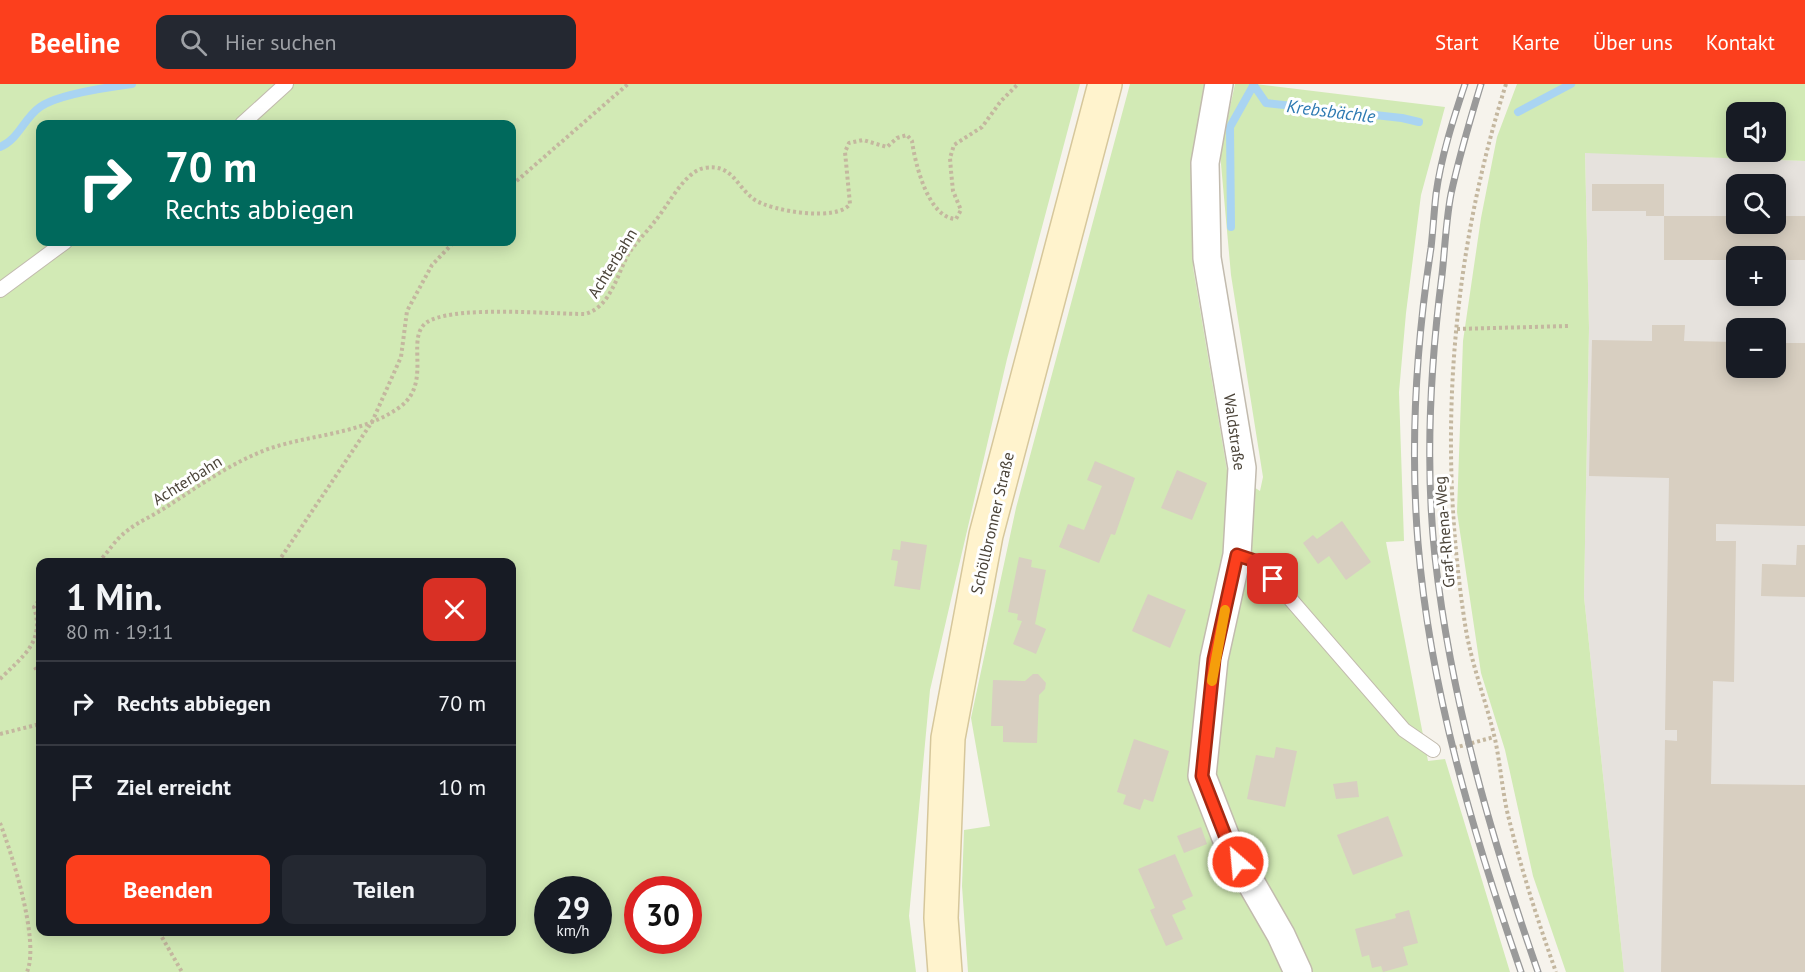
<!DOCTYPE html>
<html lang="de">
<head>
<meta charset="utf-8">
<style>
	:root { --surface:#171b24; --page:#242831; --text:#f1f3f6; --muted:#9ea1a6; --line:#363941; --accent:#fc3f1d }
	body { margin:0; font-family:"PT Sans",sans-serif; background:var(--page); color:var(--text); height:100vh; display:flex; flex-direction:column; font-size:22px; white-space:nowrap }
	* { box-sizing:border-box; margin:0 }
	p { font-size:20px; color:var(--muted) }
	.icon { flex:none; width:33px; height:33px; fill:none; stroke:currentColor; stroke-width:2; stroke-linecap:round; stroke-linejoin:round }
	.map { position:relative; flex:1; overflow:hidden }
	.panel { position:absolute; left:36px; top:474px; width:480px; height:378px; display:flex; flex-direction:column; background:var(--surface); border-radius:12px; box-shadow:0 3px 15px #0003 }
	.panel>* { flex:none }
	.banner { position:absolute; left:36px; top:36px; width:480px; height:126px; border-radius:12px; box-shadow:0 3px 15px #0003; background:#00695c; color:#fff; overflow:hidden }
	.controls { position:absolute; left:1726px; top:18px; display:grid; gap:12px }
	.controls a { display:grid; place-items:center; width:60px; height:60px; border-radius:12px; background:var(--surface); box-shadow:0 3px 15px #0003; font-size:30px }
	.speed { position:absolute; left:534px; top:792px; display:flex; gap:12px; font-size:30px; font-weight:700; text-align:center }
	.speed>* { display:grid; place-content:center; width:78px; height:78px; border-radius:50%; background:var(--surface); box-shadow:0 3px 15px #0003; line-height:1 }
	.speed small { font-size:15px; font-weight:400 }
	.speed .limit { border:9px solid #d22; background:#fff; color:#111 }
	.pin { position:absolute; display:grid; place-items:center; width:51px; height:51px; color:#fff; margin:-26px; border-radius:12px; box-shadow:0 3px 9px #0006 }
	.me { position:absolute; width:66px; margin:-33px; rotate:333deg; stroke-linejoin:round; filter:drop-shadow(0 0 4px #0008) }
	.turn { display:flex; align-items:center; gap:21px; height:126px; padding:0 30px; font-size:27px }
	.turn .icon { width:78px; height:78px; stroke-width:2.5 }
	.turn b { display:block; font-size:42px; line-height:51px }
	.round { display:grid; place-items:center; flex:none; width:63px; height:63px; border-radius:12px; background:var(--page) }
	.summary { display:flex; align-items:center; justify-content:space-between; height:102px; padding:0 30px }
	h1 { font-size:36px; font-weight:800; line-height:45px }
	.cta { display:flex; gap:12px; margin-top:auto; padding:12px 30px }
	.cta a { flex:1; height:69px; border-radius:12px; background:var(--accent); color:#fff; font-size:24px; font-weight:800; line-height:69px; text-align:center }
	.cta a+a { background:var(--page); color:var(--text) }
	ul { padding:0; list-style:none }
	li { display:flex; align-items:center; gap:18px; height:84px; padding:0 30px; border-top:2px solid var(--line) }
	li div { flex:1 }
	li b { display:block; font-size:22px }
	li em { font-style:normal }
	header { display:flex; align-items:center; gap:36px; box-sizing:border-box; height:84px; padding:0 30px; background:var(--accent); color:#fff }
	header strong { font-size:28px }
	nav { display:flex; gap:33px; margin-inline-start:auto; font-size:21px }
	.search { width:420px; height:54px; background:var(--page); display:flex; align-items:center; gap:15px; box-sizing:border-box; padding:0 21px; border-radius:12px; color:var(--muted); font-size:22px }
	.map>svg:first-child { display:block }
	.industrial { fill:#e6e2dd; fill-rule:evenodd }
	.green { fill:#d2eab5; fill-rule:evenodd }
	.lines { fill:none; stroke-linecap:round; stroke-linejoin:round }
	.stream { stroke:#a9d4f2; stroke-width:8 }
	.building { fill:#d8cfc1 }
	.service-casing { stroke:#c2bbae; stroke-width:16 }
	.minor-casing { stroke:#c2bbae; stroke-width:30 }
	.secondary-casing { stroke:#d6c79b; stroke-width:36 }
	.path { stroke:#c4b79f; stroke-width:4; stroke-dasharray:3 3; stroke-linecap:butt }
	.service { stroke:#fff; stroke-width:14 }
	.minor { stroke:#fff; stroke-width:27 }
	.secondary { stroke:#fff3cd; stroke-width:33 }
	.rail-casing { stroke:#9a9a9a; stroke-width:7 }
	.rail { stroke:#fff; stroke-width:4.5; stroke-dasharray:14; stroke-linecap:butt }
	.route-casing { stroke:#a42913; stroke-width:15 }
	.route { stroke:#fc3f1d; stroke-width:10 }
	.slow { stroke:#f59e0b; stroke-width:10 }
	.labels { text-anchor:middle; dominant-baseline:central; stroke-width:6; stroke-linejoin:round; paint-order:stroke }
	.street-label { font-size:16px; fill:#4b4439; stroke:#fff }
	.water-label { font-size:18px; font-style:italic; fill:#2e7ab2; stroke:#fff }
</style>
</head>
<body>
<header>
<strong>Beeline</strong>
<div class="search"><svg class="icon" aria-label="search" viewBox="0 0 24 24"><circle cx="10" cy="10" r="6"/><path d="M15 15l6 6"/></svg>Hier suchen</div>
<nav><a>Start</a><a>Karte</a><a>Über uns</a><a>Kontakt</a></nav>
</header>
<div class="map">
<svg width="1805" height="888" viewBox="0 0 1805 888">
	<rect width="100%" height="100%" fill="#f6f3ec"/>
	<path class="industrial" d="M1585,68l220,9v811h-181l-40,-375 5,-269zM1737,100h39v40h-39zM1737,172h39v40h-39zM1737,244h39v40h-39z"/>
	<g class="green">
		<path d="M0,0h1080l-73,275 -77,331 -21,226 7,56h-916zM40,40h472v118h-472zM40,478h472v370h-472zM548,806h50v50h-50zM638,806h50v50h-50z"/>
		<polygon points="1130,0 1208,0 1193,79 1193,183 1227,386 1260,407 1263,393 1231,191 1220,69 1235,0 1255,0 1445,23 1421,111 1406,229 1399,308 1404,457 1386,458 1428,677 1445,675 1510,888 968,888 962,802 964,746 990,742 971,634 1016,424"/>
		<path d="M1517,0h288v77l-220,-8 4,175 -5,269 40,375h-58l-33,-96 -28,-126 -24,-77 -24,-161 6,-171 18,-123 16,-81zM1776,28v40h-39v-40z"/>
	</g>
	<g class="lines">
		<g class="stream">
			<polyline points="1253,0 1266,19 1402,34 1419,38"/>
			<polyline points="1518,28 1571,0"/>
			<path d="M0,63c19,-8 24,-29 40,-40 18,-13 69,-20 92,-23"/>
			<polyline points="1231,143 1230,43 1253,2"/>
		</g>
	</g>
	<g class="building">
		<polygon points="1592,100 1664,100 1664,132 1646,132 1646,127 1592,127"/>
		<polygon points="1664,132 1737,132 1737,140 1776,140 1776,132 1805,132 1805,176 1776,176 1776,172 1737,172 1737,176 1664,176"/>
		<polygon points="1652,241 1685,241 1684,257 1737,258 1737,284 1776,284 1776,259 1805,259 1805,442 1716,440 1716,457 1736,457 1734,598 1713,597 1711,700 1805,701 1805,888 1661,888 1665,656 1677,657 1677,646 1665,646 1669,394 1589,392 1592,256 1652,257"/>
		<polygon points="1095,377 1135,394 1115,451 1111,450 1099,479 1059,463 1068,440 1084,446 1102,402 1087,396"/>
		<polygon points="1177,386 1207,399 1192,436 1161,424"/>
		<polygon points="1342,437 1371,478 1346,496 1329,472 1318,480 1303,459 1313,451 1317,455"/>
		<polygon points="901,457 927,461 920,506 894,502 898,477 891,476 893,465 900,466"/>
		<polygon points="1797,461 1805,461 1805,513 1761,512 1762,480 1796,481"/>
		<polygon points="1019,473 1032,476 1031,483 1046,486 1035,540 1046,545 1036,570 1013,560 1022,537 1017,536 1018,530 1008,528"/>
		<polygon points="1148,510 1186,526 1170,564 1132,547"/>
		<polygon points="1033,590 1038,590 1046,599 1045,605 1039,611 1037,659 1003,658 1003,642 991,642 993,596 1025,597"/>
		<polygon points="1134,655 1169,667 1153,718 1144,715 1140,726 1123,720 1126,711 1117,708"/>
		<polygon points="1276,663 1297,667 1285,723 1247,715 1256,671 1274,674"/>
		<polygon points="1357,697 1359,713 1336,715 1333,700"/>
		<polygon points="1388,732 1403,772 1353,791 1337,751"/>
		<polygon points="1201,743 1207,760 1184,769 1177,752"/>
		<polygon points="1175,770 1193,812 1182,817 1186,825 1172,831 1183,855 1166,862 1150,826 1155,824 1138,785"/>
		<polygon points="1409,826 1418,859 1403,863 1408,881 1383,888 1381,882 1372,884 1369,871 1362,873 1355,845 1396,834 1395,830"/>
	</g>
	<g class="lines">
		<defs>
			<g id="service">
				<polyline points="242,40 286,0"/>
				<polyline points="0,206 65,158"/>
				<polyline points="1237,471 1259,479 1404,646 1433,666"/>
			</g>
			<polyline id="minor" points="1219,0 1205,79 1207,174 1242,384 1237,471 1214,575 1202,692 1228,759 1281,851 1298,888"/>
			<polyline id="secondary" points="945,888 941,834 948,654 986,451 1105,0"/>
		</defs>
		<use href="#service" class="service-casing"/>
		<use href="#minor" class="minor-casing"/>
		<use href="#secondary" class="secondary-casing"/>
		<g class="path">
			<path d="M1506,0c-55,174 -69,359 -41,540 6,40 21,76 30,115 5,24 7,48 12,72 13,54 30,108 49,161"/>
			<polyline points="512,101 628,0"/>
			<polyline points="1457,245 1568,242"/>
			<path d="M98,478c9,-8 15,-19 24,-27 13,-12 31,-19 46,-29 32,-21 66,-45 103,-58 43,-14 91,-14 129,-41 35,-26 1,-74 31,-87 31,-14 118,-6 154,-6 26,-7 32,-40 44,-61 8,-12 18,-21 26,-32 13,-15 29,-49 49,-53 29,-5 32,19 51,32 17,11 82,22 95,4l-5,-52 4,-9 14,-3 24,7 10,-9 10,-3 5,6c3,22 16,77 44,78l5,-9 -8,-19 -2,-20 -1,-13 4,-13 28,-18 19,-26 17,-17"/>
			<polyline points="278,478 372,338 401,273 407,227 432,181 454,158"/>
			<polyline points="35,583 40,593"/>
			<path d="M0,595c23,-23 45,-37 34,-72l6,-8"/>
			<polyline points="0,650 40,640"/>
			<polyline points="1454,664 1494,653"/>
			<path d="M0,739c12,31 40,118 27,149"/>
			<polyline points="159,848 182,888"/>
		</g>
		<use href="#service" class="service"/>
		<use href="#minor" class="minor"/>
		<use href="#secondary" class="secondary"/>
		<defs>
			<g id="rail">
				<path d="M1465,0c-12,36 -24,73 -29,110 -2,18 -3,36 -5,54 -15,98 -21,197 -13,295 12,147 55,290 103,429"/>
				<path d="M1481,0c-11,36 -22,73 -30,110 -5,26 -6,54 -9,81 -12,93 -17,189 -7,282 16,143 56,280 103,415"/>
			</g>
		</defs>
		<use href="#rail" class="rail-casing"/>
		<use href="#rail" class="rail"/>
	</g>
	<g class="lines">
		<defs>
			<polyline id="route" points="1238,778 1228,759 1202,692 1214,575 1237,471 1258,478 1273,495"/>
		</defs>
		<use href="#route" class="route-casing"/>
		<use href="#route" class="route"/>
		<polyline class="slow" points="1212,597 1225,526"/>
	</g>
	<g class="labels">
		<g class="street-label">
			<text transform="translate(612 179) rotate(-58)">Achterbahn</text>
			<text transform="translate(1235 348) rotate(82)">Waldstraße</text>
			<text transform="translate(187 396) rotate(-32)">Achterbahn</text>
			<text transform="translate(992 439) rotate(-77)">Schöllbronner Straße</text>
			<text transform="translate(1444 448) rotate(-95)">Graf-Rhena-Weg</text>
		</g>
		<g class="water-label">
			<text transform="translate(1331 27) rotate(7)">Krebsbächle</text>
		</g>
	</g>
</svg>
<div class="controls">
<a><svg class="icon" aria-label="sound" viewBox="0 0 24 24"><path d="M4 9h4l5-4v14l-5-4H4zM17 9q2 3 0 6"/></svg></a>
<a><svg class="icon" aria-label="search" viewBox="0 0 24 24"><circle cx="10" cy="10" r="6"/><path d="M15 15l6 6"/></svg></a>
<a>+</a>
<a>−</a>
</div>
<div class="speed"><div>29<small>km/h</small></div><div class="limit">30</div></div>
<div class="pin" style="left:1273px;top:495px;background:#d93025"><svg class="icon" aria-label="arrive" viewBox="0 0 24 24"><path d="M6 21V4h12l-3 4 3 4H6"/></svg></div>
<svg class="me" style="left:1238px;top:778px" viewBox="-20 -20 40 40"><circle r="17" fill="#fc3f1d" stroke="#fff" stroke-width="3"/><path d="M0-11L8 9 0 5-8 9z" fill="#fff"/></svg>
<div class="banner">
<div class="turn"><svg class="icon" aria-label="right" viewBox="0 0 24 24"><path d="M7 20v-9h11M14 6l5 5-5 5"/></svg><div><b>70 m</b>Rechts abbiegen</div></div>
</div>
<section class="panel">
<div class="summary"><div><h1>1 Min.</h1><p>80 m · 19:11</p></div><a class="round" style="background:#d93025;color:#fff"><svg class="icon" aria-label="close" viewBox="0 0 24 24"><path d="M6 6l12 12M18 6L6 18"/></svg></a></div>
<ul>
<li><svg class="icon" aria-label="right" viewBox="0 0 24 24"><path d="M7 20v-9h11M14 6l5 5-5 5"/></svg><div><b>Rechts abbiegen</b></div><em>70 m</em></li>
<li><svg class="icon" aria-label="arrive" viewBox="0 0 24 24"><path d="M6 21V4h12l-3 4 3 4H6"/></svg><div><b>Ziel erreicht</b></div><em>10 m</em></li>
</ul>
<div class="cta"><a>Beenden</a><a>Teilen</a></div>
</section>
</div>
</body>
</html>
